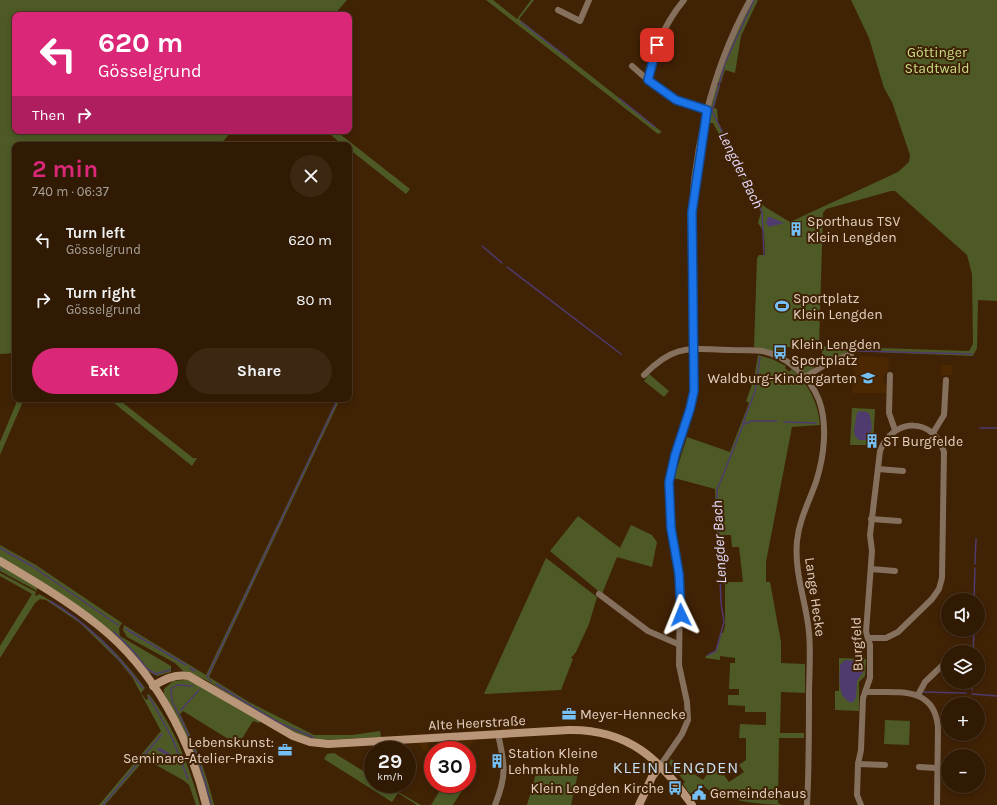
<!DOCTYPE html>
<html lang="en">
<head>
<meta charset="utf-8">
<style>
	:root { --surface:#301a04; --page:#3c2713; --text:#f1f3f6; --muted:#a8a19a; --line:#4b3826; --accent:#db2777 }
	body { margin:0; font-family:Karla,sans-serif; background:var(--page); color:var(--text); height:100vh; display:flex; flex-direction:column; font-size:15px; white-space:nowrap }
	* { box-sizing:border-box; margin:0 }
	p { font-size:13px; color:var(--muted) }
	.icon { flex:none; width:22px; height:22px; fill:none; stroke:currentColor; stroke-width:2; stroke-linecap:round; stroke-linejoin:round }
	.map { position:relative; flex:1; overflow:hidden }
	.sheet { position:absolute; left:12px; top:142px; width:340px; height:260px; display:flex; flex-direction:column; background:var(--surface); border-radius:8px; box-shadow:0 2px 6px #0003,0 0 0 1px var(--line) }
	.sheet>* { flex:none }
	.hud { position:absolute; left:12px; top:12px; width:340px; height:122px; border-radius:8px; box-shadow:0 2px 6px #0003,0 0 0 1px var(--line); background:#db2777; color:#fff; overflow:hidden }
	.controls { position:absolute; left:941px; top:593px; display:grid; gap:8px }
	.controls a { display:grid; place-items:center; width:44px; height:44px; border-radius:50%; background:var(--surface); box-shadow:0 2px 6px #0003,0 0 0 1px var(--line); font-size:20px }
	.speed { position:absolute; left:364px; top:741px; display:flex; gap:8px; font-size:20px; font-weight:700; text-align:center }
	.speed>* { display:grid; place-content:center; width:52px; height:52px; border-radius:50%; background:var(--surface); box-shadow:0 2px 6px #0003,0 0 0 1px var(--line); line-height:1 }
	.speed small { font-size:10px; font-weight:400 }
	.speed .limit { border:6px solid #d22; background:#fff; color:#111 }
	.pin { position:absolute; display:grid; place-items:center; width:34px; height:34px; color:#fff; margin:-17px; border-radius:8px; box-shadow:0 2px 6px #0006 }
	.me { position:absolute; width:44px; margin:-22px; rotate:358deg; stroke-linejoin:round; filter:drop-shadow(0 0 3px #0008) }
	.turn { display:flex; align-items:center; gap:14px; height:84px; padding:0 20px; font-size:18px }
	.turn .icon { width:52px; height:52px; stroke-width:2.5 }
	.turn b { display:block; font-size:28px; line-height:34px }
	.then { display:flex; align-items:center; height:38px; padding:0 20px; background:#0003; gap:8px; font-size:15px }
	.round { display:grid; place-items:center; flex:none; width:42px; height:42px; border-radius:21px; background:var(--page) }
	.summary { display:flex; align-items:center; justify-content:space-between; height:68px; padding:0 20px }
	h1 { font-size:24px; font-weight:700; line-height:30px; color:var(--accent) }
	.action { display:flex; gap:8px; margin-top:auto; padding:8px 20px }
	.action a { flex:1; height:46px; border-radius:24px; background:var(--accent); color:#fff; font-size:16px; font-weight:700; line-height:46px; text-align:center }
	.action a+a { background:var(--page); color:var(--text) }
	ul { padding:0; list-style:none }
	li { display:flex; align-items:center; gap:12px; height:60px; padding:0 20px }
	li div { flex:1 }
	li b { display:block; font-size:15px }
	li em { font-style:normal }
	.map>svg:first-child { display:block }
	.built { fill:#4b2802 }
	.green { fill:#4d5a25; fill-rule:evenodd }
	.water { fill:#4f3b6d }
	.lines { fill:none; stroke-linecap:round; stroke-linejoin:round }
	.stream { stroke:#4f3b6d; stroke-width:1.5 }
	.street { stroke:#856f5d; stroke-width:6 }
	.secondary { stroke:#b99679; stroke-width:8 }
	.route-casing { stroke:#114b97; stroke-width:10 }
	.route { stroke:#1a73e8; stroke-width:7 }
	.labels { text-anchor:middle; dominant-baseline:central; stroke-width:4; stroke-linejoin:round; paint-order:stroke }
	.park-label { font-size:14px; fill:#c7df86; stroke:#402205 }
	.poi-label { font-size:14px; fill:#e4d0c0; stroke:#402205; text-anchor:start }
	.street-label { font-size:14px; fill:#e4d0c0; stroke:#402205 }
	.water-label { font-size:15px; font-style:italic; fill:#e6dafc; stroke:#402205 }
	.quarter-label { font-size:16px; letter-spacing:1px; fill:#c7e1f6; stroke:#402205 }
</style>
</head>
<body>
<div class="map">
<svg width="997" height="805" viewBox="0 0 997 805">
	<rect width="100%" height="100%" fill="#402205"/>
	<g class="built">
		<polygon points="855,356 886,357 889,359 888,374 884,374 883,381 887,385 887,393 852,393"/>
		<polygon points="941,365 952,365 952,375 940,375"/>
		<polygon points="515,718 515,729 502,730 501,719"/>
		<polygon points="475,739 467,751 459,750 458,745 451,744 453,747 451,749 445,741"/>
		<polygon points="417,742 426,742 430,750 424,752"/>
	</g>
	<g class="green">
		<polygon points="0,0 347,0 334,15 15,15 15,131 232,131 220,145 15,145 15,353 0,354"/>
		<polygon points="486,0 493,0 517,19 531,0 534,0 519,19 662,132 658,134"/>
		<polygon points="752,0 758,0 741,36 735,73 725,70 721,83 717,82 731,44"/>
		<path d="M851,0h146v301l-19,-1 -1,48 -4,8 -124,-5 -27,14v-15l-36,-3 -1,5 -6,-2 -1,2 -3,1 -21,-6 3,-89 2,-3h6l-1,-23 -6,-9 3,-11 -48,-89h-4v-10l7,-28 4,1 -6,22 3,1 1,13 42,80 5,5 25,15 108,-50 11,-10 1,-7 -18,-53 -8,-14 -15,-50zM891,191h4l72,64 5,19 1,70 -4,7 -150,-5 4,-133 3,-4z"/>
		<polygon points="326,131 336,131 410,189 406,194 349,149 349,145 343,145"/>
		<path d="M758,355l14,4 14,7 -1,2 4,4 3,-3c17,16 26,33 28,56l-28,2 -26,135v20h4l11,60v21l24,1v29l-24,-1 -1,41h24v5h-25l-1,65 4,2c-19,0 -67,-5 -79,-20l-13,9 -7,-10 2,-2 -16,-19 2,-4 32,21 11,-16 8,12 2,-1 5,7 15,-10 -5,-7 7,-5v-22h-7l1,-14 26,1v-13h-21v-6l-17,-1v-10h11v-6h-10l1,-26h5v-5l-15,-2v4l-15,-2 1,-2 10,-6 5,-17h2l2,-7v-44h18l-4,-35h-7l-1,-12h-10l-1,13 -3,-1 -2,-58 -41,-11 13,-41 43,15 19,-49 -3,-2 8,-22z"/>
		<polygon points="792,359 804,366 813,365 814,368 808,373 804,373 790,361"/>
		<polygon points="649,374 669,391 664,397 644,381"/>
		<polygon points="18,399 24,399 0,455 0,442"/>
		<polygon points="109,399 118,399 193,458 197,458 192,466"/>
		<polygon points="337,399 340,399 209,677 249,702 314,735 352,735 380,731 381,737 323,740 299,735 264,716 204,679 183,671 175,663 127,637 123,630 124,625 206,675"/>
		<polygon points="852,408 875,409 873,443 870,443 870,445 850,445"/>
		<polygon points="578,516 620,548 631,525 652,535 657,542 652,567 617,557 602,594 550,551"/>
		<polygon points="0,545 36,565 122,623 119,628 120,636 171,666 171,672 157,676 147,671 126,646 0,558"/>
		<polygon points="546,558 597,597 589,624 576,652 571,658 573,659 561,690 484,694"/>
		<polygon points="0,564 37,587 37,591 0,571"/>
		<path d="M0,573l36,19 -1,3 2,1 2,-2c43,24 77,55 106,94l-4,5 5,7 2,-1 -1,-4 2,-1c25,33 40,71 51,111h-4l-7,-20 -6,-5 -38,-21 -40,46h-6l62,-74 -29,-54 -14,-17 -38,-37 -34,-23 -6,-1 -5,4 -35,55v-12l32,-52 -32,-18z"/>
		<polygon points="839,658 866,659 865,676 859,682 859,711 835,710 835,691 839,691"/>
		<path d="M185,680h5l71,40 -2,3 -6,-2 -15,24 -55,-34 -3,3c15,30 26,57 34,91h-5l-25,-74 -20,-37v-5l9,-8z"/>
		<polygon points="885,720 910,721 909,745 884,744"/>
		<polygon points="334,753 373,777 373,784 384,784 421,805 417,805 398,793 392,802 324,759 327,754"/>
		<polygon points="537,770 578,773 571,805 527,805"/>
		<polygon points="444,784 466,784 453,805 431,805"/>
	</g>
	<g class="water">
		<polygon points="768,217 770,217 784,223 769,227 766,223"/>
		<polygon points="859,411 867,412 870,415 872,428 868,440 859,440 855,436 854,430 857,413"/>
		<path d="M845,660l12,1 7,3 -1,8 -6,9 -1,17 -4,5c-16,-6 -12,-24 -12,-38z"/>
		<polygon points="160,748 174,756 175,759 157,750 157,749"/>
	</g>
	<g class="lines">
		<g class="stream">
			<polyline points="754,0 725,63 712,111 762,212 764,255"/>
			<polyline points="521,22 568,58"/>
			<polyline points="620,99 655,127"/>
			<polyline points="482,246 502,263"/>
			<polyline points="507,267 621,354"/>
			<polyline points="858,351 972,354"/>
			<polyline points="784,422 816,423"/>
			<polyline points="744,424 752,421 777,421"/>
			<polyline points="980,428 997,428"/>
			<polyline points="0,548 32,566 118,625"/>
			<polyline points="975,564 976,539"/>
			<polyline points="0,569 1,569"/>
			<polyline points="974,600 975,568"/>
			<path d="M50,601c38,22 66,52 93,87"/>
			<polyline points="126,629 186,665"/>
			<polyline points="114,632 134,652 147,669 156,674 170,670"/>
			<polyline points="973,652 974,630"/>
			<polyline points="708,655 716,651 724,622 721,603 717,490 743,425 745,417 755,392 760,357"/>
			<polyline points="190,668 195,671"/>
			<polyline points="207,677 338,399"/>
			<polyline points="209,679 211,681"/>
			<polyline points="216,684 279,723 313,737"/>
			<path d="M193,686l-16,-1 -6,4 1,12c18,33 31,67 39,104"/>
			<polyline points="972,690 972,682"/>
			<polyline points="924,692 966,693"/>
			<polyline points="972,694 997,696"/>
			<polyline points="149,696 173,740 188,779"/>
			<polyline points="181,710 199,690"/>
			<polyline points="103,805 162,734"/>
		</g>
		<g class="street">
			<polyline points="558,10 580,21 589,0"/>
			<path d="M632,66c23,21 44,37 75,44"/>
			<path d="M648,80c5,-29 17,-57 36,-80"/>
			<path d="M644,375c31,-32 46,-26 88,-25 10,0 20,0 30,1 25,5 48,26 57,49 9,25 5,57 -3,82 -7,20 -17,38 -19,59 -3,32 9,60 12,91 2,21 0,43 0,65 0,36 0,72 -2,108"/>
			<polyline points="890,375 889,413 895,430"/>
			<polyline points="805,377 830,362 851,354"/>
			<polyline points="933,433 944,415 946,380"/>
			<polyline points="878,469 903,471"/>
			<polyline points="871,519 899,521"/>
			<polyline points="871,569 895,571"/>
			<polyline points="599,594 648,631 678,644"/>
			<path d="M865,692c32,1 69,-7 73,35l-1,78"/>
			<polyline points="918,695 925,682 948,660"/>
			<polyline points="858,764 885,765"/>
			<path d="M660,766l22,-32 6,-14 -1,-18 -8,-37 1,-78 -9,-59 -2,-46 6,-27 15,-46 3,-18c4,-49 -2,-99 -2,-149 -1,-81 19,-170 59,-242"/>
			<polyline points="919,767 936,768"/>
			<path d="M495,805c12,-30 10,-40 3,-71"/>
			<path d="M861,805l-4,-10 1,-31 3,-14 2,-52 7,-20v-33l-4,-13 6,-81 -2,-16 10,-84c13,-34 54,-34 64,1l-2,126 -3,11 -7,10 -34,33 -12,6h-18"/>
		</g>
		<g class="secondary">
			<path d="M0,561c34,20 68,40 99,65 55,44 91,112 107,179"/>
			<path d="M153,686c12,-7 21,-12 36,-10l104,60 17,6 18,2 241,-14c59,-1 91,29 123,75"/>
			<polyline points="639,805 652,777 660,766"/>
		</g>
	</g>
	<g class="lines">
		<defs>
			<polyline id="route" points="657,45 648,80 676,100 707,110 692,212 694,391 690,409 675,455 669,482 671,528 679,574 681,615"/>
		</defs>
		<use href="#route" class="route-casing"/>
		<use href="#route" class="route"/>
	</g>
	<defs>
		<symbol id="building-bare" viewBox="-9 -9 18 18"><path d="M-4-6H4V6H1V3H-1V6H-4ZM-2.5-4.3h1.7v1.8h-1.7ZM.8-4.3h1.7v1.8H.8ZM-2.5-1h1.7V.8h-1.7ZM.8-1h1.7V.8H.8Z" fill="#74c0f6" stroke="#402205" stroke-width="2.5" paint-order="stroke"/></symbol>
		<symbol id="stadium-bare" viewBox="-9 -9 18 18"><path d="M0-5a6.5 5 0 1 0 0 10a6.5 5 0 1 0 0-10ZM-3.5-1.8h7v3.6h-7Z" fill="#74c0f6" stroke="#402205" stroke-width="2.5" paint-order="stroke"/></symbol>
		<symbol id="bus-bare" viewBox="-9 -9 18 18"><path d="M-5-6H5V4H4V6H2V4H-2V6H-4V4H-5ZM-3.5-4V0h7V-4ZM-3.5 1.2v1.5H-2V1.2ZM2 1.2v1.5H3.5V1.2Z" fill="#74c0f6" stroke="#402205" stroke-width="2.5" paint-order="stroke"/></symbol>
		<symbol id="school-bare" viewBox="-9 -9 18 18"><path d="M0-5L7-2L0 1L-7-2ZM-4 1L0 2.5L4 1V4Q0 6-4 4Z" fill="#74c0f6" stroke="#402205" stroke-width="2.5" paint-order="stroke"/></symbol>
		<symbol id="office-bare" viewBox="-9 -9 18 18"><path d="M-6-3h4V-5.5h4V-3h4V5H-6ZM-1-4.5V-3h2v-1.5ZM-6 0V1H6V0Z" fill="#74c0f6" stroke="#402205" stroke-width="2.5" paint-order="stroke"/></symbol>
		<symbol id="civic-bare" viewBox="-9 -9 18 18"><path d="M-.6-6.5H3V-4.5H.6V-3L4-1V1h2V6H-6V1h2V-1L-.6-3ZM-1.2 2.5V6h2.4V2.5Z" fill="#74c0f6" stroke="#402205" stroke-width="2.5" paint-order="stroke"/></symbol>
	</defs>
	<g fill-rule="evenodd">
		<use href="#building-bare" x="786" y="219" width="20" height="20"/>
		<use href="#stadium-bare" x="772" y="296" width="20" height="20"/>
		<use href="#bus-bare" x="770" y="342" width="20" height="20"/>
		<use href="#school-bare" x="858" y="368" width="20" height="20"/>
		<use href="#building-bare" x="862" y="431" width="20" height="20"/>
		<use href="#office-bare" x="559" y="704" width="20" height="20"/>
		<use href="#office-bare" x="275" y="740" width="20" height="20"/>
		<use href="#building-bare" x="487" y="751" width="20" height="20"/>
		<use href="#bus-bare" x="665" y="778" width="20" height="20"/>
		<use href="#civic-bare" x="689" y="783" width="20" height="20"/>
	</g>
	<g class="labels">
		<g class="park-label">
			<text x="937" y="52">Göttinger<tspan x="937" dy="16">Stadtwald</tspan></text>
		</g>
		<g class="poi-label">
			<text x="807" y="221">Sporthaus TSV<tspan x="807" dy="16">Klein Lengden</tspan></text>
			<text x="793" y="298">Sportplatz<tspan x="793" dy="16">Klein Lengden</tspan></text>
			<text x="791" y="344">Klein Lengden<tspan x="791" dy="16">Sportplatz</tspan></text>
			<text x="857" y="378" text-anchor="end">Waldburg-Kindergarten</text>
			<text x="883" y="441">ST Burgfelde</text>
			<text x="580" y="714">Meyer-Hennecke</text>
			<text x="274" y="742" text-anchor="end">Lebenskunst:<tspan x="274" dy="16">Seminare-Atelier-Praxis</tspan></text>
			<text x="508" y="753">Station Kleine<tspan x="508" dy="16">Lehmkuhle</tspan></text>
			<text x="664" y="788" text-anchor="end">Klein Lengden Kirche</text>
			<text x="710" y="793">Gemeindehaus</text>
		</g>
		<g class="street-label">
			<text transform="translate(815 597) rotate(82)">Lange Hecke</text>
			<text transform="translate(857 644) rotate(-92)">Burgfeld</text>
			<text transform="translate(477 723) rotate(-3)">Alte Heerstraße</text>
		</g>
		<g class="water-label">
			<text transform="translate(741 170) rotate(64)">Lengder Bach</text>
			<text transform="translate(719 542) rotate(-93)">Lengder Bach</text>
		</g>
		<g class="quarter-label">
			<text x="676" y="767">KLEIN LENGDEN</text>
		</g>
	</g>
</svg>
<div class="controls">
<a><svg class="icon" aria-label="sound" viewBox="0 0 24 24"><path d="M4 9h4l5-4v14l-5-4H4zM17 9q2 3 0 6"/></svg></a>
<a><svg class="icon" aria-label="layers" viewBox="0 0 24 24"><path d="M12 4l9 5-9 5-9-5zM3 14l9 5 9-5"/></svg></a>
<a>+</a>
<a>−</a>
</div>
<div class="speed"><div>29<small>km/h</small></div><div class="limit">30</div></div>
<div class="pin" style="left:657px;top:45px;background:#d93025"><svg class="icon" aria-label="arrive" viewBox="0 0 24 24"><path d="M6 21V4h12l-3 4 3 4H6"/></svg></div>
<svg class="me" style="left:681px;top:615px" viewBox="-20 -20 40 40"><path d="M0-17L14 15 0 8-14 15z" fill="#1a73e8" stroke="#fff" stroke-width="4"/></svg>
<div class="hud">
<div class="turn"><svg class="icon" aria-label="left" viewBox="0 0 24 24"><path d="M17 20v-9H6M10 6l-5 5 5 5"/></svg><div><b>620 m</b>Gösselgrund</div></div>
<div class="then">Then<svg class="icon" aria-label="right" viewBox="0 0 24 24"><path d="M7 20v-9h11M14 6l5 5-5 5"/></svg></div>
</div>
<section class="sheet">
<div class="summary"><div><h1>2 min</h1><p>740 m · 06:37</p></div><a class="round"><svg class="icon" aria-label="close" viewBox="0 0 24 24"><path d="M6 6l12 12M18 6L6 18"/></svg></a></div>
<ul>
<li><svg class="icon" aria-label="left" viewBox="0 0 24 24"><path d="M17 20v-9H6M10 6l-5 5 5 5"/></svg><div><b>Turn left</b><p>Gösselgrund</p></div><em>620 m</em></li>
<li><svg class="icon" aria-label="right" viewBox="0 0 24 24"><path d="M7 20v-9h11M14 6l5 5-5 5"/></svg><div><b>Turn right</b><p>Gösselgrund</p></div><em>80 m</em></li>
</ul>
<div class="action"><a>Exit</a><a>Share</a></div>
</section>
</div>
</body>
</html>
